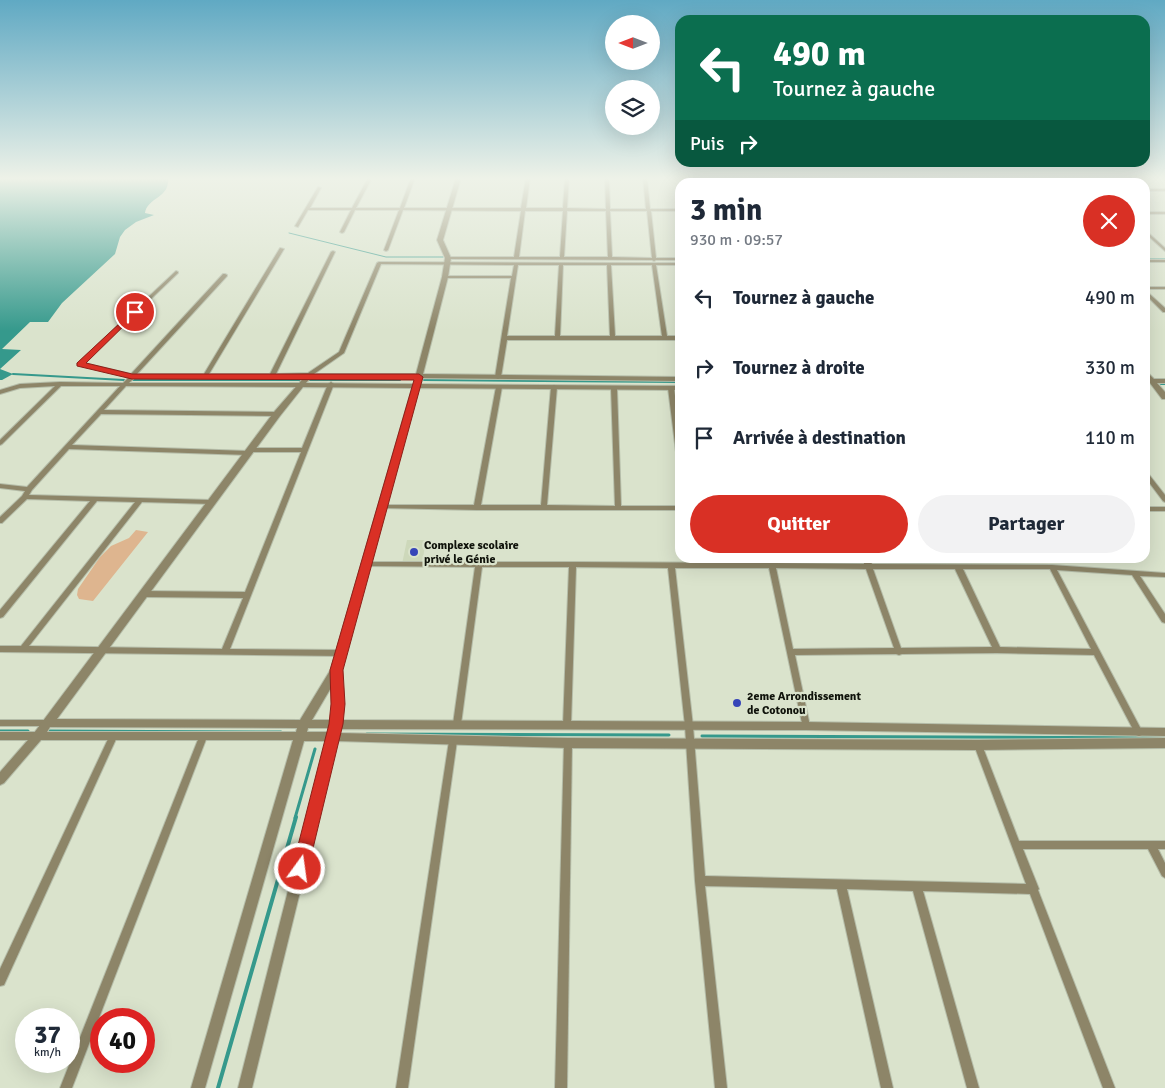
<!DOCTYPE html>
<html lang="fr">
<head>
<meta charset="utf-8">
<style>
	:root { --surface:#fff; --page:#f2f2f3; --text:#1f2937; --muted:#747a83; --accent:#d93025 }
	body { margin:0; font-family:Signika,sans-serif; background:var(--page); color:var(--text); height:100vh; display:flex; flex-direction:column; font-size:19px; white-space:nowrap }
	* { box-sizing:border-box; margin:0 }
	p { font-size:16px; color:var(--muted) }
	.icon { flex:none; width:28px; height:28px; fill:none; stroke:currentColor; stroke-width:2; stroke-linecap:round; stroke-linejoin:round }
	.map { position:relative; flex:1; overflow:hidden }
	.panel { position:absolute; left:675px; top:178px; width:475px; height:385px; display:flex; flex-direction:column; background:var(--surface); border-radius:15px; box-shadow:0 5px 20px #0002 }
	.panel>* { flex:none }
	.guide { position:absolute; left:675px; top:15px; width:475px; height:152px; border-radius:15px; box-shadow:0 5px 20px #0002; background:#0b6e4f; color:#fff; overflow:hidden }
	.needle { width:32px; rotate:270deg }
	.buttons { position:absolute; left:605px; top:15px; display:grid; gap:10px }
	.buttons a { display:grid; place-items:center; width:55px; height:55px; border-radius:50%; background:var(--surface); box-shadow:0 5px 20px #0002; font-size:25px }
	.speed { position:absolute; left:15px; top:1008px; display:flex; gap:10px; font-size:25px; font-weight:700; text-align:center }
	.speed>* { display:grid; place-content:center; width:65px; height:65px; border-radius:50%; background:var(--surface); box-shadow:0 5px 20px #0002; line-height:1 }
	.speed small { font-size:12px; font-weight:400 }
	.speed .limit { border:8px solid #d22; background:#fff; color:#111 }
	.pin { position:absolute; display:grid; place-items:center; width:42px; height:42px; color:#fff; margin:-21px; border:2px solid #fff; border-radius:50%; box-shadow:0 1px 5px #0007 }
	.me { position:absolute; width:55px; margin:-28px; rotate:14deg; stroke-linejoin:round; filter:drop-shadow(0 0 4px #0008) }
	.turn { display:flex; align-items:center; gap:18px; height:105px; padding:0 15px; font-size:22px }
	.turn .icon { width:65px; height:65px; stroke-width:2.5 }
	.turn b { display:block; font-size:35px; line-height:42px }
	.then { display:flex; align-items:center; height:48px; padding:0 15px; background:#0003; gap:10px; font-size:19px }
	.round { display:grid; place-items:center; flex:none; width:52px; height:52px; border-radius:26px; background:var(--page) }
	.head { display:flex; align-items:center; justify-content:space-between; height:85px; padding:0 15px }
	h1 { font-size:30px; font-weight:800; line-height:38px }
	.action { display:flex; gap:10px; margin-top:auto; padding:10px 15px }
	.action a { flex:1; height:58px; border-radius:30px; background:var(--accent); color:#fff; font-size:20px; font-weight:800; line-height:58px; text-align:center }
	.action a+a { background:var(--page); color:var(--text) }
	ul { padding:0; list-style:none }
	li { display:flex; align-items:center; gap:15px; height:70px; padding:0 15px }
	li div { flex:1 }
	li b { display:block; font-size:19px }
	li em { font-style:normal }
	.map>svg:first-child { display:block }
	.built { fill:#cdd8ba }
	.green { fill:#deb58f }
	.water { fill:#35998c }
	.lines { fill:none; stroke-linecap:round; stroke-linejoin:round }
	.stream-far3 { stroke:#35998c; stroke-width:1 }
	.stream-far2 { stroke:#35998c; stroke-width:2 }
	.stream-far1 { stroke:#35998c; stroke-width:3 }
	.stream { stroke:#35998c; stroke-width:4 }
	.minor-casing { stroke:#b5bda9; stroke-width:2 }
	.tertiary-casing { stroke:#b5bda9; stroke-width:2 }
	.minor { fill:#8d8568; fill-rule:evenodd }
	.tertiary { fill:#8d8568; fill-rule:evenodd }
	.route { fill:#d93025; stroke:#8d1f18 }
	.poi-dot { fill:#3645b8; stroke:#dae3cc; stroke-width:2 }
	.labels { text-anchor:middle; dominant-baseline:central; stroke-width:4.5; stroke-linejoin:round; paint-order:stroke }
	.poi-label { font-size:12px; font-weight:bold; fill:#0f120a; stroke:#dae3cc; text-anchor:start }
</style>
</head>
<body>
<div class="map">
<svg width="1165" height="1088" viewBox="0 0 1165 1088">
	<rect width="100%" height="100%" fill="#dae3cc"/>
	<polygon class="built" points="407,540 426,540 422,564 402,564"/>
	<polygon class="green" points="136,530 148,532 93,601 79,599 77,595 78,589 100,557 111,546 129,538"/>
	<path class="water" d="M0,178h169c-1,3 -1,6 -2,9 -4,11 -20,13 -22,26l9,2 -18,7 -11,8 -5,7 -5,17 -53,49 -14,19h-18l-28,27 19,1 -21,19 13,5 -11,6h-2z"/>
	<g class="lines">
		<g class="stream-far3">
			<polyline points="289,233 386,257 443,257"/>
			<polyline points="642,258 680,258"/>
			<polyline points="1145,259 1165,259"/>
		</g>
		<g class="stream-far2">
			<polyline points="13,374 124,380"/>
			<polyline points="131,380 400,380"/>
			<polyline points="424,380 680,382"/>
			<polyline points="1161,384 1165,384"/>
		</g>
		<g class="stream-far1">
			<polyline points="0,731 28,731"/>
			<polyline points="45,731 281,732"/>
			<polyline points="367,734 669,735"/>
			<polyline points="702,736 1165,738"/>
			<polyline points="295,818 315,749"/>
		</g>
		<polyline class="stream" points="218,1088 296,817"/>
		<defs>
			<g id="minor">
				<path d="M368,178h4l-16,30h44l11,-30h4l-11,30h117l5,-30h4l-4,30h37l2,-30h4l-2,30 39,1 -1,-31h4l1,31h36l-3,-31h4l3,31h30v2h-29l5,47h24v2h-24l-2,1 -2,-1 -204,-1 -2,-1 2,-1h66l7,-46 -118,-1 -15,40 -2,1 -2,-1 15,-40h-44l-11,22 -2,1 -2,-1 11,-22h-43l-10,17 -3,-1 23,-39 3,1 -11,20h42zM525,211h38l-3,46h-41zM567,211h39l2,46h-44zM610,211h37l5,47 -40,-1z"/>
				<rect x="686" y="178" width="4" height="4"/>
				<polygon points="736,178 740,178 741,182 737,182"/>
				<polygon points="785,178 789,178 790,182 786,182"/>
				<polygon points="830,178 834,178 837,182 833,182"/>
				<polygon points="876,178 880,178 883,182 879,182"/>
				<polygon points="922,178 926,178 929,182 925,182"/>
				<polygon points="1030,178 1035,178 1038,182 1034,182"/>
				<polygon points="1085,178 1090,178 1093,182 1089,182"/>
				<polygon points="1136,178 1141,178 1145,182 1141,182"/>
				<rect x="1145" y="189" width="20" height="2"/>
				<rect x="1145" y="212" width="20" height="2"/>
				<polygon points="1145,230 1165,248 1165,251 1145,233"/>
				<path d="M280,248l4,1 -75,125h61l61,-122 2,-1 2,1 -59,122 32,-1 31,-21 38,-89 2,-1 301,1v2h-24l11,71h13v4h-173l-6,37 -3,2 -2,-1 -1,-1 16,-99h-66l-2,-1 2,-1h67l2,-11 -133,-1 -37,89 -33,23 -39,2h-138l-5,5h173l3,2 -3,2 -176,-1 -22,24 173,2 3,2 -3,2 -176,-2 -29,31 176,6 3,2 -3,2 -179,-6 -37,41 -3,5 183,5 3,2 -3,2 -70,-2 -113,144 193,3 21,-51 -99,-1 -3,-1 -1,-2 1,-2 3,-1 101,1 56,-140h-50l-3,-2 3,-2h51l26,-64 3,-2 3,2 -104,265 111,1 3,1 1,2 -1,2 -3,1 -341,-4v-6h21l114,-144 -38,-1 -94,116 -3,1v-8l90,-109 -63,-2 -25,24h-2v-6l22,-21 3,-5 -25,-3v-4l27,3 93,-101h-59l-59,58 -2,1v-5l55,-54 -35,2 -20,6v-4l20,-6 40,-2 63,1 6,-6 -51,-12 -1,-1 99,-93 2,1v1l-94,90 47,11 92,-100h2l2,1v1l-90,98h67zM518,265h41l-4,71h-48zM563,265h44l3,71h-50zM611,265h41l10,71h-47z"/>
				<rect x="1145" y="260" width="20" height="2"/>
				<rect x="1145" y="287" width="20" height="2"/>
				<polygon points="1145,290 1165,308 1165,312 1163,312 1145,294"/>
				<polygon points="499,385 502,387 481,505 541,505 551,387 554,385 557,387 547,505 615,506 611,388 614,386 617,388 621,506 680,506 680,510 477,510 380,508 379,507 380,506 382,505 474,505 496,387"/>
				<polygon points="671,386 674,388 680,436 680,462 677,460 668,388"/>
				<polygon points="1145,471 1147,472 1165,495 1165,502 1163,501 1145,477"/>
				<rect x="1145" y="507" width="20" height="4"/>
				<path d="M767,558h6l2,5 89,1 -1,-6h6l3,6 180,1 113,8v4l-25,-1 25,38v9l-3,-1 -30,-47 -75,-5 86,163 -1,2 -3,1 -3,-1 -42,-80 -97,-2 -95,1 -3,1 -3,-1 -101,1 15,71 -1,2 -3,1 -3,-1 -34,-160h-94l18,158 12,150 321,8 -52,-139 1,-3 3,-1 3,1 1,3 37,96h146v8h-7l7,14v15l-3,-2 -14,-27h-125l16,40 -1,1 77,198h-12l-73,-194 -107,-3 56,197h-12l-54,-197 -66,-2 46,199h-12l-44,-199 -132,-3 22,202h-12l-20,-207 -10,-155 -17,-158 -92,-1 -5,158 -1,2 -3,1 -3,-1 -1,-2 6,-158h-87l-21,157 -1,2 -3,1 -3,-1 -1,-2 22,-157 -110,-1 -4,-2 4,-2h211l192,1zM776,568l90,1 28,79 -101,1zM873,569h82l37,78 -91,1zM963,569h87l41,80 -91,-2z"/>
				<polygon points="0,720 48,720 51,721 52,723 51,725 48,726 0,726"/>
				<polygon points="0,732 38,732 41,734 42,736 41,738 38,740 0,740"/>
				<polygon points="113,733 116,735 117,737 4,985 0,986 0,969 109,737 110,735"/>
				<polygon points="203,733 206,735 207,737 72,1088 60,1088 199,737 200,735"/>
				<polygon points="453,737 456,738 457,741 408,1088 396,1088 449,741 450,738"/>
				<polygon points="568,739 571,740 572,743 567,1088 555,1088 564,743 565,740"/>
			</g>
			<g id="tertiary">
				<path d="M456,178h5l-18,62 8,18 -3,19 -25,97 257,3v4l-258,-3 -1,6 259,2v4l-261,-2 -78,282 2,35 -1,15 464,2 359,6v8l-359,-6 -466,-1 -1,4 229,5 410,2 187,-2v10l-187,2 -410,-2 -231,-7 -85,347h-14l88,-347h-22l-99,347h-14l102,-348h-252l-37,43 -4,2v-13l34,-39 240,-321 33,-38h109l26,-97 3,-19 -8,-18zM311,377l104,1 -1,6 -108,-1zM303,387l109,1 -81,281 -31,51 -243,-1 223,-303zM332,686l1,19 -2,15h-19zM50,727l247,1 -1,4h-249zM308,728h21l-1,4h-21z"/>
				<polygon points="976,178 982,178 986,182 982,182"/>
				<polygon points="1145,371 1147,372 1154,379 1165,379 1165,383 1157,383 1165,392 1165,399 1162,399 1150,383 1146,382 1145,380 1147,379 1145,377"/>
			</g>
		</defs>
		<use href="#minor" class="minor-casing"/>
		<use href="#tertiary" class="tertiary-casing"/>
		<use href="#minor" class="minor"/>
		<use href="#tertiary" class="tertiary"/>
	</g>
	<linearGradient id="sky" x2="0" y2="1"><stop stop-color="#60a9c3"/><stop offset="0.54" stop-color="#eef2e8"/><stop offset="1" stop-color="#eef2e8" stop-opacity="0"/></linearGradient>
	<rect width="1165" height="331" fill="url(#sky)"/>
	<polygon class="route" points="135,309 139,312 137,313 86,363 132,374 419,374 423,377 343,670 345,704 343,724 308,869 306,874 300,876 294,874 292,869 329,724 331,704 330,670 414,380 132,379 77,366 77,363"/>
	<g class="poi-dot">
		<circle cx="414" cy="552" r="5"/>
		<circle cx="737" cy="703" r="5"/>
	</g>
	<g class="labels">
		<g class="poi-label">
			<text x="424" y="545">Complexe scolaire<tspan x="424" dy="14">privé le Génie</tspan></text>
			<text x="747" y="696">2eme Arrondissement<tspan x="747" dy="14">de Cotonou</tspan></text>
		</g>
	</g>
</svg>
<div class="buttons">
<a><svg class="needle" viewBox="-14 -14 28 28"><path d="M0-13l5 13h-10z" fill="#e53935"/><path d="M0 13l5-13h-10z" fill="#747a83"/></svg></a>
<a><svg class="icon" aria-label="layers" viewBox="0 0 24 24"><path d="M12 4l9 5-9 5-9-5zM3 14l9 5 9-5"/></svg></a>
</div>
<div class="speed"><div>37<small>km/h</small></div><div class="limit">40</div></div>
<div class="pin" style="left:135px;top:312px;background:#d93025"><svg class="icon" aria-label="arrive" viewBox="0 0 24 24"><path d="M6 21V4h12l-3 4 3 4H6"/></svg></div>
<svg class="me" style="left:300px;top:869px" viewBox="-20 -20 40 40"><circle r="17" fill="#d93025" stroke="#fff" stroke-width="3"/><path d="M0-11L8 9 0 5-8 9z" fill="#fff"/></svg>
<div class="guide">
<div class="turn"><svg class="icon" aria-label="left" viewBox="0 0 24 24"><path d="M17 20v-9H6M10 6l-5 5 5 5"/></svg><div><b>490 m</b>Tournez à gauche</div></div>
<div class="then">Puis<svg class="icon" aria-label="right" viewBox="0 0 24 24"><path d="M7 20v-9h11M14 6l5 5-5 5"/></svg></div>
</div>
<section class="panel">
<div class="head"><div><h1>3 min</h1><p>930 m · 09:57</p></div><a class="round" style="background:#d93025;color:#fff"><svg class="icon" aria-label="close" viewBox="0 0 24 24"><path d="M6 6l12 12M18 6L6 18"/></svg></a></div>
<ul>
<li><svg class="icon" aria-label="left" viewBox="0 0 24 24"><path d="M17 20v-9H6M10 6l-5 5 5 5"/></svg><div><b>Tournez à gauche</b></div><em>490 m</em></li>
<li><svg class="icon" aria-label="right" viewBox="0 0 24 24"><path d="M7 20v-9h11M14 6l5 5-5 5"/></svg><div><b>Tournez à droite</b></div><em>330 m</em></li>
<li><svg class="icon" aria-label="arrive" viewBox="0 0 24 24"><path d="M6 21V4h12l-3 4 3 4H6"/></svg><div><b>Arrivée à destination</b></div><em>110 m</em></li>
</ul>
<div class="action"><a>Quitter</a><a>Partager</a></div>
</section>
</div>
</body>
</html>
